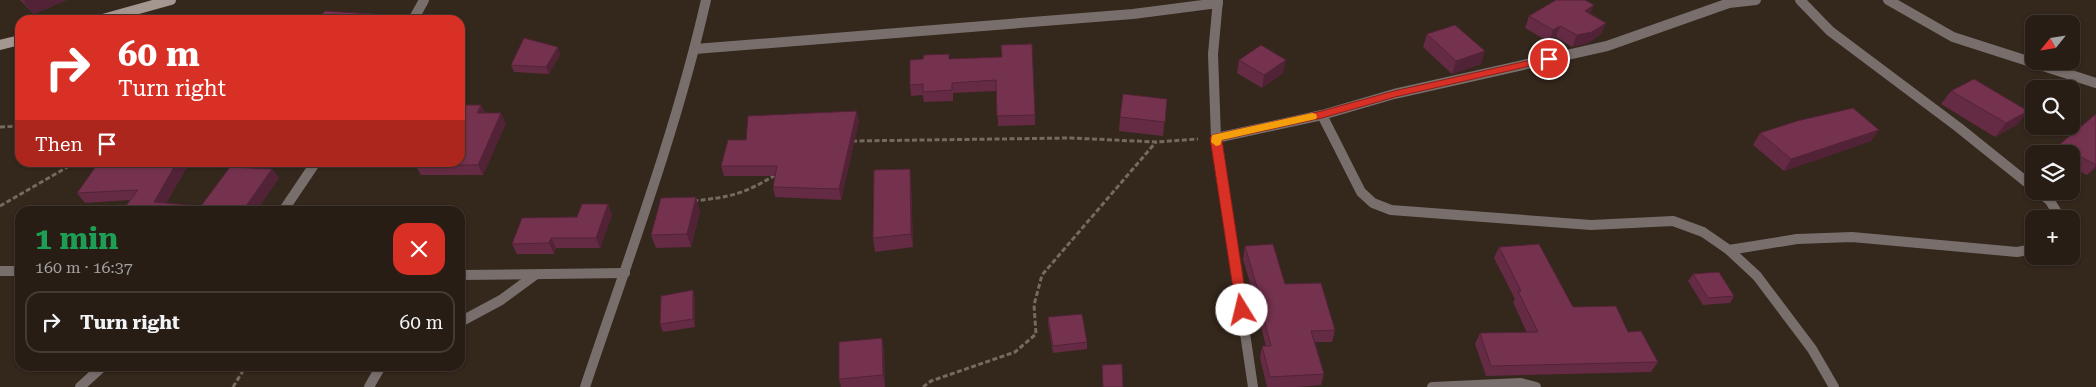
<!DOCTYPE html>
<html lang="en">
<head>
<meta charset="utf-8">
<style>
	:root { --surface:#271d15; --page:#332a22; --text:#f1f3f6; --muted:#a4a2a0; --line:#433b34 }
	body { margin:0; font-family:"Roboto Serif",serif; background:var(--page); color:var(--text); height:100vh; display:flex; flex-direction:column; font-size:19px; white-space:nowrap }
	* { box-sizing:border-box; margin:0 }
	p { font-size:16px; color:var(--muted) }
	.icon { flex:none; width:28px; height:28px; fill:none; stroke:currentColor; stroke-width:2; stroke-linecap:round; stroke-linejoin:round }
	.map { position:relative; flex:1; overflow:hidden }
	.side { position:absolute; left:15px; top:206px; width:450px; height:165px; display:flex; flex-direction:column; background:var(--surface); border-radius:15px; box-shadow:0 1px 4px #0004,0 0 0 1px var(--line) }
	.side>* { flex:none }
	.hud { position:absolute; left:15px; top:15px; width:450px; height:152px; border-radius:15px; box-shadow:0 1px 4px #0004,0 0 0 1px var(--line); background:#d93025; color:#fff; overflow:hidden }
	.needle { width:32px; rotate:240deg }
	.tools { position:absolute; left:2025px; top:15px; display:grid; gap:10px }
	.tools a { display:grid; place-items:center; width:55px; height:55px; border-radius:10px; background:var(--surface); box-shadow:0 1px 4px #0004,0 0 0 1px var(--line); font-size:25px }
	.pin { position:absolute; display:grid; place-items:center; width:42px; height:42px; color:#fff; margin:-21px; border:2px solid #fff; border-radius:50%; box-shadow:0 1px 5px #0007 }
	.me { position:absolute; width:55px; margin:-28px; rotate:351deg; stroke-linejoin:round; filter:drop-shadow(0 0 4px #0008) }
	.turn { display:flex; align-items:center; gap:18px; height:105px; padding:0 20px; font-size:22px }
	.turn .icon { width:65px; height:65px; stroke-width:2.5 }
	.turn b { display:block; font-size:35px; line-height:42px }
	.then { display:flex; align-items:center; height:48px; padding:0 20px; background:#0003; gap:10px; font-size:19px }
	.round { display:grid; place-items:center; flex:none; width:52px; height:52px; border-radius:15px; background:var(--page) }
	.head { display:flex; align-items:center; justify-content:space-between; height:85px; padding:0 20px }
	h1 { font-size:30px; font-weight:700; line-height:38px; color:#1e9e55 }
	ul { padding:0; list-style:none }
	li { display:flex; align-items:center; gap:15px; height:62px; margin:0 10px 8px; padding:0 10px; border:2px solid var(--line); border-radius:15px }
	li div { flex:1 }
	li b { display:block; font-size:19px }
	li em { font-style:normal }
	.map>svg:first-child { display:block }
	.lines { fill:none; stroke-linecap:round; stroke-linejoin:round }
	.path { stroke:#756a60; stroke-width:3; stroke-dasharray:5 2.5; stroke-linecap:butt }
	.minor { stroke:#786f6c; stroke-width:10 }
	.secondary { stroke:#a49691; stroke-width:10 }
	.wall { fill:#652b44 }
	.shaded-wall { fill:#522337 }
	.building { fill:#75324f; stroke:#522337 }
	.route { fill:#d93025; stroke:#8d1f18 }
	.slow { fill:#f59e0b }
</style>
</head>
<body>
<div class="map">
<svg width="2096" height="387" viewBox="0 0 2096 387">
	<rect width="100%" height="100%" fill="#34271c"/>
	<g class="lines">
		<g class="path">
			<polyline points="0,127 20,126"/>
			<polyline points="852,141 1071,138 1156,142 1198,139"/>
			<path d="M693,201c38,-4 51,-7 84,-27"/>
			<polyline points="0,206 76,162"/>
			<polyline points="233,387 246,366"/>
			<polyline points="923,387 931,381 1015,352 1036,334 1034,305 1042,275 1156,142"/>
		</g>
		<g class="minor">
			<polyline points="1218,0 1213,54 1216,138 1253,387"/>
			<polyline points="1800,0 1830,31 1958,127 2034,188"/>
			<polyline points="1888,0 1953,37 2096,83"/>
			<polyline points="413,20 424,0"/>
			<polyline points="695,49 1133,14 1218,3"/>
			<polyline points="1322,115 1361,192 1373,203 1391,210 1591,225 1673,221 1703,232 1729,250 1757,276 1812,349 1834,387"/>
			<polyline points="1216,138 1322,115 1394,94 1607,46 1729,3 1756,0"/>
			<polyline points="2038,191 2050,201 2061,219"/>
			<polyline points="283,211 316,162"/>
			<polyline points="1729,250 1797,239 1852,237 2017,252 2034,249"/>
			<polyline points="0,271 20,271"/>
			<polyline points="460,275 625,273"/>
			<polyline points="460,322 501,300 535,275"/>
			<polyline points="80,387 103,366"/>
			<polyline points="369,387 381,366"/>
			<path d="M585,387c43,-128 91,-255 121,-387"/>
			<polyline points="1432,387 1521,383 1536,387"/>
		</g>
		<g class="secondary">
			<polyline points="99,20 171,0"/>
			<polyline points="0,45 20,40"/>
		</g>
	</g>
	<g class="wall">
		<polygon points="20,0 67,0 34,14"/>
		<polygon points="1590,14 1606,23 1601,34 1588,43 1572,47 1556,37 1549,42 1525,28 1529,16"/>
		<polygon points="1427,34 1481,64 1452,74 1423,47"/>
		<polygon points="560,54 549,74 514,72 511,65"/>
		<polygon points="1002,57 1035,115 1035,125 998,126 997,91 953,93 953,101 924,102 923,95 911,96 910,85 923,59 949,59"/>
		<polygon points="1239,60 1283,73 1262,88 1237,73"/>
		<polygon points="1951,91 2018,124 1995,137 1941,104"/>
		<polygon points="1167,99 1163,136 1119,131 1120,117"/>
		<polygon points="481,105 485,113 506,123 483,175 421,175 415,165"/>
		<polygon points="2096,114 2096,168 2087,175 2071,167 2071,154 2051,154 2059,145"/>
		<polygon points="859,121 841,200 775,197 773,187 775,176 724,176 721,166 746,140"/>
		<polygon points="1760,133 1871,141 1784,171 1753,145"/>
		<polygon points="190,162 166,203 201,206 272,169 279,178 256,211 130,200 85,203 77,193"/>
		<polygon points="910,169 911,182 913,247 875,252 873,238"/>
		<polygon points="608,204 612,215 600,248 556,248 554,254 517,254 512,244"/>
		<polygon points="700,211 691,247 656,248 651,235"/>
		<polygon points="1245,246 1285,284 1335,330 1332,342 1315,342 1324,374 1321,385 1297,387 1267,387 1260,358 1262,346 1266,346 1259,320 1260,317 1243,259"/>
		<polygon points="1499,247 1573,307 1628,332 1658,362 1651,372 1486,376 1475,344 1480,333 1527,333 1513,302 1515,299 1494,258"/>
		<polygon points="1693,274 1734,296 1730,303 1703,305 1688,281"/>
		<polygon points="695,298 695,327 663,332 660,324"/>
		<polygon points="1048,317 1087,342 1087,349 1053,353 1048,324"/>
		<polygon points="882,338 884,351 885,387 841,387 839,379"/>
	</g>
	<g class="shaded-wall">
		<polygon points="26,0 67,0 34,14 23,1"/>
		<polygon points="1594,5 1589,16 1585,11"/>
		<polygon points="373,14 376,20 367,20"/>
		<polygon points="1606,23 1601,34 1588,43 1572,47 1577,35"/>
		<polygon points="1560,26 1556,37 1549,42 1553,30"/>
		<polygon points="558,47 560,54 549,74 546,67"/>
		<polygon points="1485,51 1481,64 1452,74 1456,61"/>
		<polygon points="1286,60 1283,73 1262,88 1264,75"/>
		<polygon points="481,105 486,115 477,113"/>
		<polygon points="857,111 859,121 841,200 839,189"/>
		<polygon points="2028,111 2018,124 1995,137 2006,123"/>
		<polygon points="501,113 506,123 483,175 478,165"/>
		<polygon points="1879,130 1871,141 1784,171 1791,159"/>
		<polygon points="177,162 190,162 161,211 154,202"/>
		<polygon points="2096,165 2096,168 2087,175"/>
		<polygon points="272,169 279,178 256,211 245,211 244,209"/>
		<polygon points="910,169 911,182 913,247 911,234"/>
		<polygon points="696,197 700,211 691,247 687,234"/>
		<polygon points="608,204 612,215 600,248 596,238"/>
		<polygon points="551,238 556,248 554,254 549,243"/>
		<polygon points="693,290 695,298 695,327 693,319"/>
		<polygon points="882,338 884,351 885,387 883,375"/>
	</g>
	<g class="building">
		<polygon points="1556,0 1585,0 1594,5 1585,11 1606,23 1592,32 1577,35 1560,26 1553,30 1529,16"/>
		<polygon points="325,11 373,14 367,20 317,20"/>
		<polygon points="1455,25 1485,51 1456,61 1427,34"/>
		<polygon points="524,38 558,47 546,67 511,65"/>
		<polygon points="1032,44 1035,115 997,116 996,80 952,83 952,90 923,92 923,84 910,85 910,60 923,59 924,55 949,54 949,59 1002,57 1001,45"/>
		<polygon points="1261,45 1286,60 1264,75 1239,60"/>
		<polygon points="1974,79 2028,111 2006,123 1951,91"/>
		<polygon points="1123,94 1167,99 1165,122 1120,117"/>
		<polygon points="460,105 481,105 477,113 501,113 478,165 415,165 417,162 460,162"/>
		<polygon points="1853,108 1879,130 1791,159 1760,133 1797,121"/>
		<polygon points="857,111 839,189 773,187 777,166 721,166 728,140 746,140 748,116"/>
		<polygon points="2096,114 2096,165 2059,145"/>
		<polygon points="99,162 177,162 154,202 201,206 230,167 272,169 244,209 246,209 245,211 122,211 138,190 77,193"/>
		<polygon points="910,169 911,234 873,238 874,170"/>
		<polygon points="696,197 687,234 651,235 661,198"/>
		<polygon points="582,204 608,204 596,238 551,238 549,243 512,244 522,218 577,217"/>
		<polygon points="1273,244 1285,284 1321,283 1335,330 1311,331 1324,374 1270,377 1262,346 1271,346 1261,308 1263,308 1245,246"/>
		<polygon points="1539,244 1573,307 1616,306 1628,332 1641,331 1658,362 1491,366 1480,333 1538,332 1518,291 1521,291 1499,247"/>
		<polygon points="1719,272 1734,296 1708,298 1693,274"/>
		<polygon points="693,290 693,319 660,324 661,296"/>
		<polygon points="1082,314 1087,342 1053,346 1048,317"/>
		<polygon points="882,338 883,375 839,379 839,342"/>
		<polygon points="1122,364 1123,387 1103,387 1102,365"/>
	</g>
	<polygon class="route" points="1549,56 1552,57 1552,61 1395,97 1322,118 1222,140 1248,310 1246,314 1237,314 1210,138 1212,135 1322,111 1394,91"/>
	<polygon class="slow" points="1312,113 1316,114 1317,117 1316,119 1222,140 1220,145 1216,146 1211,142 1212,135"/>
</svg>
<div class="tools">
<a><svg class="needle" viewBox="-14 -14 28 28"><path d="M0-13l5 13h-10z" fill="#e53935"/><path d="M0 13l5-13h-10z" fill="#a4a2a0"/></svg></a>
<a><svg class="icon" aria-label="search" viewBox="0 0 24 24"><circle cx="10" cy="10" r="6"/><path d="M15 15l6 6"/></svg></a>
<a><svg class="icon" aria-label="layers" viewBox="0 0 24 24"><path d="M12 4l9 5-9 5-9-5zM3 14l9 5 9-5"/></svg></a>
<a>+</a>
</div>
<div class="pin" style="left:1549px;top:59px;background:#d93025"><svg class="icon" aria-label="arrive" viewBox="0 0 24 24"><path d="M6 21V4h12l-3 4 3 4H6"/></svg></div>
<svg class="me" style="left:1242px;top:310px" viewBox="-20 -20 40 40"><circle r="19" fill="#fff"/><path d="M0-13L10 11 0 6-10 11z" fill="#d93025"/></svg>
<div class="hud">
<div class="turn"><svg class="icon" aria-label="right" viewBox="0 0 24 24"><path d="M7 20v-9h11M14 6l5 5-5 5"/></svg><div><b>60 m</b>Turn right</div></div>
<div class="then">Then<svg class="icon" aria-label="arrive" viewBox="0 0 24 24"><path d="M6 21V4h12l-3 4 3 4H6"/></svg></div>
</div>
<section class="side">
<div class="head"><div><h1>1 min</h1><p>160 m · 16:37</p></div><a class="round" style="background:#d93025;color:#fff"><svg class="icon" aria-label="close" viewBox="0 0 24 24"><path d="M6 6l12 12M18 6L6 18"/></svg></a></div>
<ul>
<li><svg class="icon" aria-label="right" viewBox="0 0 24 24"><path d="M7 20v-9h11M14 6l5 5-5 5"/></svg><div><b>Turn right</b></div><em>60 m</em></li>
</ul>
</section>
</div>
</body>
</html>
